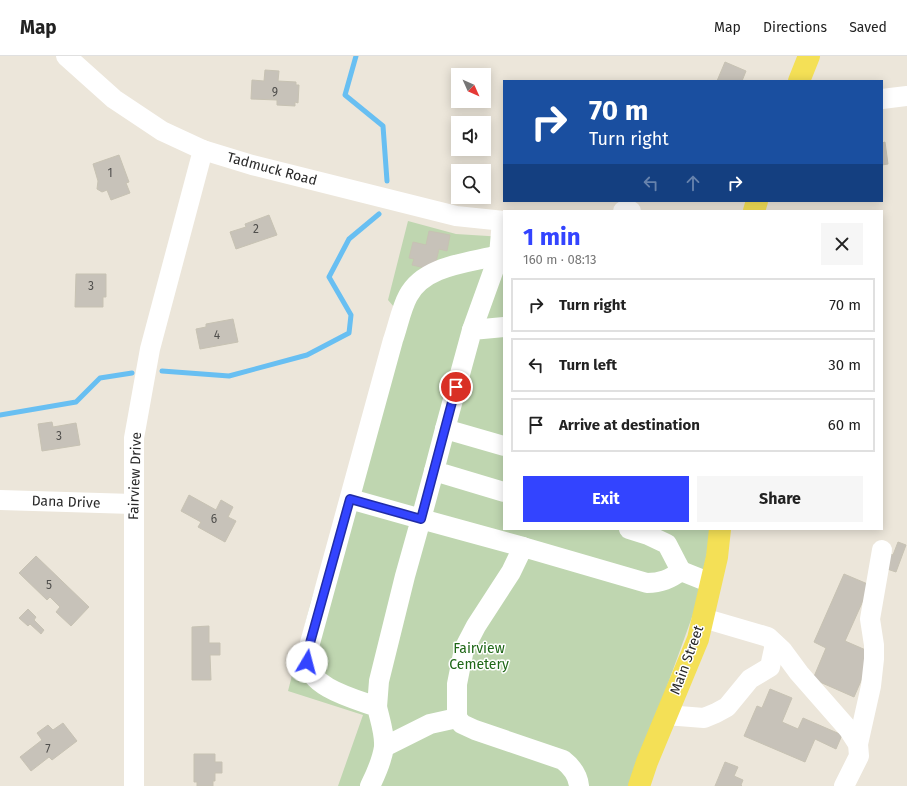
<!DOCTYPE html>
<html lang="en">
<head>
<meta charset="utf-8">
<style>
	:root { --surface:#fff; --page:#f6f6f6; --text:#222; --muted:#767676; --line:#e0e0e0; --accent:#34f }
	body { margin:0; font-family:"Fira Sans",sans-serif; background:var(--page); color:var(--text); height:100vh; display:flex; flex-direction:column; font-size:15px; white-space:nowrap }
	* { box-sizing:border-box; margin:0 }
	p { font-size:13px; color:var(--muted) }
	.icon { flex:none; width:22px; height:22px; fill:none; stroke:currentColor; stroke-width:2; stroke-linecap:round; stroke-linejoin:round }
	.map { position:relative; flex:1; overflow:hidden }
	.side { position:absolute; left:503px; top:154px; width:380px; height:320px; display:flex; flex-direction:column; background:var(--surface); border-radius:0px; box-shadow:0 2px 10px #0003 }
	.side>* { flex:none }
	.guide { position:absolute; left:503px; top:24px; width:380px; height:122px; border-radius:0px; box-shadow:0 2px 10px #0003; background:#1a4fa0; color:#fff; overflow:hidden }
	.needle { width:26px; rotate:135deg }
	.tools { position:absolute; left:451px; top:12px; display:grid; gap:8px }
	.tools a { display:grid; place-items:center; width:40px; height:40px; border-radius:0px; background:var(--surface); box-shadow:0 2px 10px #0003; font-size:20px }
	.pin { position:absolute; display:grid; place-items:center; width:34px; height:34px; color:#fff; margin:-17px; border:2px solid #fff; border-radius:50%; box-shadow:0 1px 4px #0007 }
	.me { position:absolute; width:44px; margin:-22px; rotate:8deg; stroke-linejoin:round; filter:drop-shadow(0 0 3px #0008) }
	.turn { display:flex; align-items:center; gap:14px; height:84px; padding:0 20px; font-size:18px }
	.turn .icon { width:52px; height:52px; stroke-width:2.5 }
	.turn b { display:block; font-size:28px; line-height:34px }
	.lanes { display:flex; align-items:center; height:38px; padding:0 20px; background:#0003; justify-content:center; gap:20px; direction:ltr }
	.lanes .off { opacity:.35 }
	.round { display:grid; place-items:center; flex:none; width:42px; height:42px; border-radius:0px; background:var(--page) }
	.head { display:flex; align-items:center; justify-content:space-between; height:68px; padding:0 20px }
	h1 { font-size:24px; font-weight:700; line-height:30px; color:var(--accent) }
	.button { display:flex; gap:8px; margin-top:auto; padding:8px 20px }
	.button a { flex:1; height:46px; border-radius:0px; background:var(--accent); color:#fff; font-size:16px; font-weight:700; line-height:46px; text-align:center }
	.button a+a { background:var(--page); color:var(--text) }
	ul { padding:0; list-style:none }
	li { display:flex; align-items:center; gap:12px; height:54px; margin:0 8px 6px; padding:0 12px; border:2px solid var(--line); border-radius:0px }
	li div { flex:1 }
	li b { display:block; font-size:15px }
	li em { font-style:normal }
	header { display:flex; align-items:center; gap:24px; box-sizing:border-box; height:56px; padding:0 20px; background:var(--surface); border-bottom:1px solid var(--line) }
	header strong { font-size:19px }
	nav { display:flex; gap:22px; margin-inline-start:auto; font-size:14px }
	.map>svg:first-child { display:block }
	.cemetery { fill:#bfd6b0 }
	.lines { fill:none; stroke-linecap:round; stroke-linejoin:round }
	.stream { stroke:#68bff2; stroke-width:5 }
	.building { fill:#c7c2b9; stroke:#c7c2b3 }
	.minor { stroke:#fff; stroke-width:20 }
	.major { stroke:#f4e056; stroke-width:22 }
	.route-casing { stroke:#212ca6; stroke-width:10 }
	.route { stroke:#34f; stroke-width:7 }
	.labels { text-anchor:middle; dominant-baseline:central; stroke-width:3; stroke-linejoin:round; paint-order:stroke }
	.number-label { font-size:12px; fill:#504f4d }
	.street-label { font-size:14px; fill:#292929; stroke:#fff }
	.park-label { font-size:14px; fill:#1f6717; stroke:#fff }
</style>
</head>
<body>
<header>
<strong>Map</strong>
<nav><a>Map</a><a>Directions</a><a>Saved</a></nav>
</header>
<div class="map">
<svg width="907" height="730" viewBox="0 0 907 730">
	<rect width="100%" height="100%" fill="#ece6da"/>
	<polygon class="cemetery" points="408,165 456,178 504,181 504,473 712,473 696,550 631,730 338,730 363,659 288,635 311,545 350,421 400,258 388,244"/>
	<g class="lines">
		<g class="stream">
			<polyline points="356,0 345,39 383,70 387,125"/>
			<polyline points="162,315 229,320 307,299 349,277 351,259 329,221 349,183 379,158"/>
			<polyline points="0,359 76,346 100,322 132,317"/>
		</g>
	</g>
	<g class="building">
		<polygon points="725,6 746,15 742,25 717,25"/>
		<polygon points="265,14 279,15 278,25 296,26 296,29 299,29 298,47 295,46 295,50 277,49 277,44 251,43 252,24 264,25"/>
		<polygon points="885,86 888,108 882,109 882,87"/>
		<polygon points="119,99 129,126 126,127 130,137 111,144 107,134 102,136 97,133 98,125 93,108"/>
		<polygon points="269,159 277,179 236,193 230,176 246,171 245,168"/>
		<polygon points="429,175 450,179 447,195 439,193 434,214 412,209 414,203 409,202 413,186 426,189"/>
		<polygon points="76,218 106,218 106,241 103,241 103,251 75,251"/>
		<polygon points="233,263 238,286 200,293 196,273 206,271 206,268"/>
		<polygon points="52,366 53,371 76,367 80,389 42,395 38,368"/>
		<polygon points="189,439 216,454 221,444 233,451 228,461 236,465 225,486 198,471 201,466 181,455"/>
		<polygon points="898,486 906,489 896,516 884,512 890,498 893,499"/>
		<polygon points="36,500 89,551 71,570 56,556 60,551 50,541 47,544 19,517"/>
		<polygon points="844,518 870,529 845,585 868,595 870,604 854,641 813,623 826,592 814,586"/>
		<polygon points="28,553 36,561 34,564 44,574 41,578 30,568 28,570 19,562"/>
		<polygon points="209,570 209,587 220,587 220,599 210,599 211,624 192,624 192,571"/>
		<polygon points="770,633 792,642 782,666 798,673 803,662 842,679 836,693 815,683 805,706 744,680 757,650 762,652"/>
		<polygon points="63,667 77,685 52,704 49,701 31,715 20,701 42,684 37,677 48,669 53,674"/>
		<polygon points="194,698 215,698 215,706 222,706 222,717 215,717 215,725 213,725 213,730 197,730 197,726 194,726"/>
		<polygon points="725,706 738,711 734,720 743,724 741,729 742,730 715,730"/>
	</g>
	<g class="lines">
		<g class="minor">
			<polyline points="66,0 114,43 162,75 203,94 252,109 456,160 504,165"/>
			<polyline points="882,43 907,40"/>
			<polyline points="623,155 631,155"/>
			<polyline points="504,271 472,274 445,373 504,390"/>
			<polyline points="472,274 499,199 502,165"/>
			<polyline points="445,373 434,415 504,436"/>
			<polyline points="434,415 421,463 523,491"/>
			<polyline points="350,443 421,463 405,520 379,625 377,651"/>
			<polyline points="0,444 133,448"/>
			<polyline points="681,515 711,527"/>
			<polyline points="703,562 768,581 782,594 799,617 849,674 858,688 859,700 844,730"/>
			<polyline points="666,659 704,662 716,657 727,651 750,623 770,611 775,588"/>
			<polyline points="858,688 871,630 874,603 874,589 870,563 882,494"/>
			<polyline points="384,691 430,668 457,662"/>
			<polyline points="134,730 134,382 150,293 203,94"/>
			<path d="M370,730c6,-12 12,-26 14,-39 1,-13 -4,-27 -7,-40 -21,-8 -68,-19 -70,-46 0,-5 2,-12 3,-18l83,-303c5,-14 8,-31 15,-44 16,-31 61,-33 91,-41h5"/>
			<path d="M579,730c-1,-11 -7,-19 -16,-26l-88,-30 -13,-6 -5,-6v-34l7,-35 12,-23 35,-54 12,-25 124,36c14,0 23,-4 34,-12l-14,-27 -19,-9 -19,-6"/>
		</g>
		<g class="major">
			<polyline points="799,25 809,0"/>
			<polyline points="754,155 757,145"/>
			<polyline points="639,730 647,706 698,583 717,501 720,473"/>
		</g>
	</g>
	<g class="lines">
		<defs>
			<polyline id="route" points="307,606 310,587 350,443 421,463 456,331"/>
		</defs>
		<use href="#route" class="route-casing"/>
		<use href="#route" class="route"/>
	</g>
	<g class="labels">
		<g class="number-label">
			<text x="275" y="36">9</text>
			<text x="110" y="117">1</text>
			<text x="256" y="173">2</text>
			<text x="91" y="230">3</text>
			<text x="217" y="279">4</text>
			<text x="59" y="380">3</text>
			<text x="214" y="463">6</text>
			<text x="49" y="529">5</text>
			<text x="48" y="693">7</text>
		</g>
		<g class="street-label">
			<text transform="translate(272 113) rotate(15)">Tadmuck Road</text>
			<text transform="translate(135 420) rotate(-88)">Fairview Drive</text>
			<text transform="translate(66 446) rotate(2)">Dana Drive</text>
			<text transform="translate(687 604) rotate(-70)">Main Street</text>
		</g>
		<g class="park-label">
			<text x="479" y="592">Fairview<tspan x="479" dy="16">Cemetery</tspan></text>
		</g>
	</g>
</svg>
<div class="tools">
<a><svg class="needle" viewBox="-14 -14 28 28"><path d="M0-13l5 13h-10z" fill="#e53935"/><path d="M0 13l5-13h-10z" fill="#767676"/></svg></a>
<a><svg class="icon" aria-label="sound" viewBox="0 0 24 24"><path d="M4 9h4l5-4v14l-5-4H4zM17 9q2 3 0 6"/></svg></a>
<a><svg class="icon" aria-label="search" viewBox="0 0 24 24"><circle cx="10" cy="10" r="6"/><path d="M15 15l6 6"/></svg></a>
</div>
<div class="pin" style="left:456px;top:331px;background:#d93025"><svg class="icon" aria-label="arrive" viewBox="0 0 24 24"><path d="M6 21V4h12l-3 4 3 4H6"/></svg></div>
<svg class="me" style="left:307px;top:606px" viewBox="-20 -20 40 40"><circle r="19" fill="#fff"/><path d="M0-13L10 11 0 6-10 11z" fill="#34f"/></svg>
<div class="guide">
<div class="turn"><svg class="icon" aria-label="right" viewBox="0 0 24 24"><path d="M7 20v-9h11M14 6l5 5-5 5"/></svg><div><b>70 m</b>Turn right</div></div>
<div class="lanes"><svg class="icon off" aria-label="left" viewBox="0 0 24 24"><path d="M17 20v-9H6M10 6l-5 5 5 5"/></svg><svg class="icon off" aria-label="ahead" viewBox="0 0 24 24"><path d="M12 20V5M6 11l6-6 6 6"/></svg><svg class="icon" aria-label="right" viewBox="0 0 24 24"><path d="M7 20v-9h11M14 6l5 5-5 5"/></svg></div>
</div>
<section class="side">
<div class="head"><div><h1>1 min</h1><p>160 m · 08:13</p></div><a class="round"><svg class="icon" aria-label="close" viewBox="0 0 24 24"><path d="M6 6l12 12M18 6L6 18"/></svg></a></div>
<ul>
<li><svg class="icon" aria-label="right" viewBox="0 0 24 24"><path d="M7 20v-9h11M14 6l5 5-5 5"/></svg><div><b>Turn right</b></div><em>70 m</em></li>
<li><svg class="icon" aria-label="left" viewBox="0 0 24 24"><path d="M17 20v-9H6M10 6l-5 5 5 5"/></svg><div><b>Turn left</b></div><em>30 m</em></li>
<li><svg class="icon" aria-label="arrive" viewBox="0 0 24 24"><path d="M6 21V4h12l-3 4 3 4H6"/></svg><div><b>Arrive at destination</b></div><em>60 m</em></li>
</ul>
<div class="button"><a>Exit</a><a>Share</a></div>
</section>
</div>
</body>
</html>
